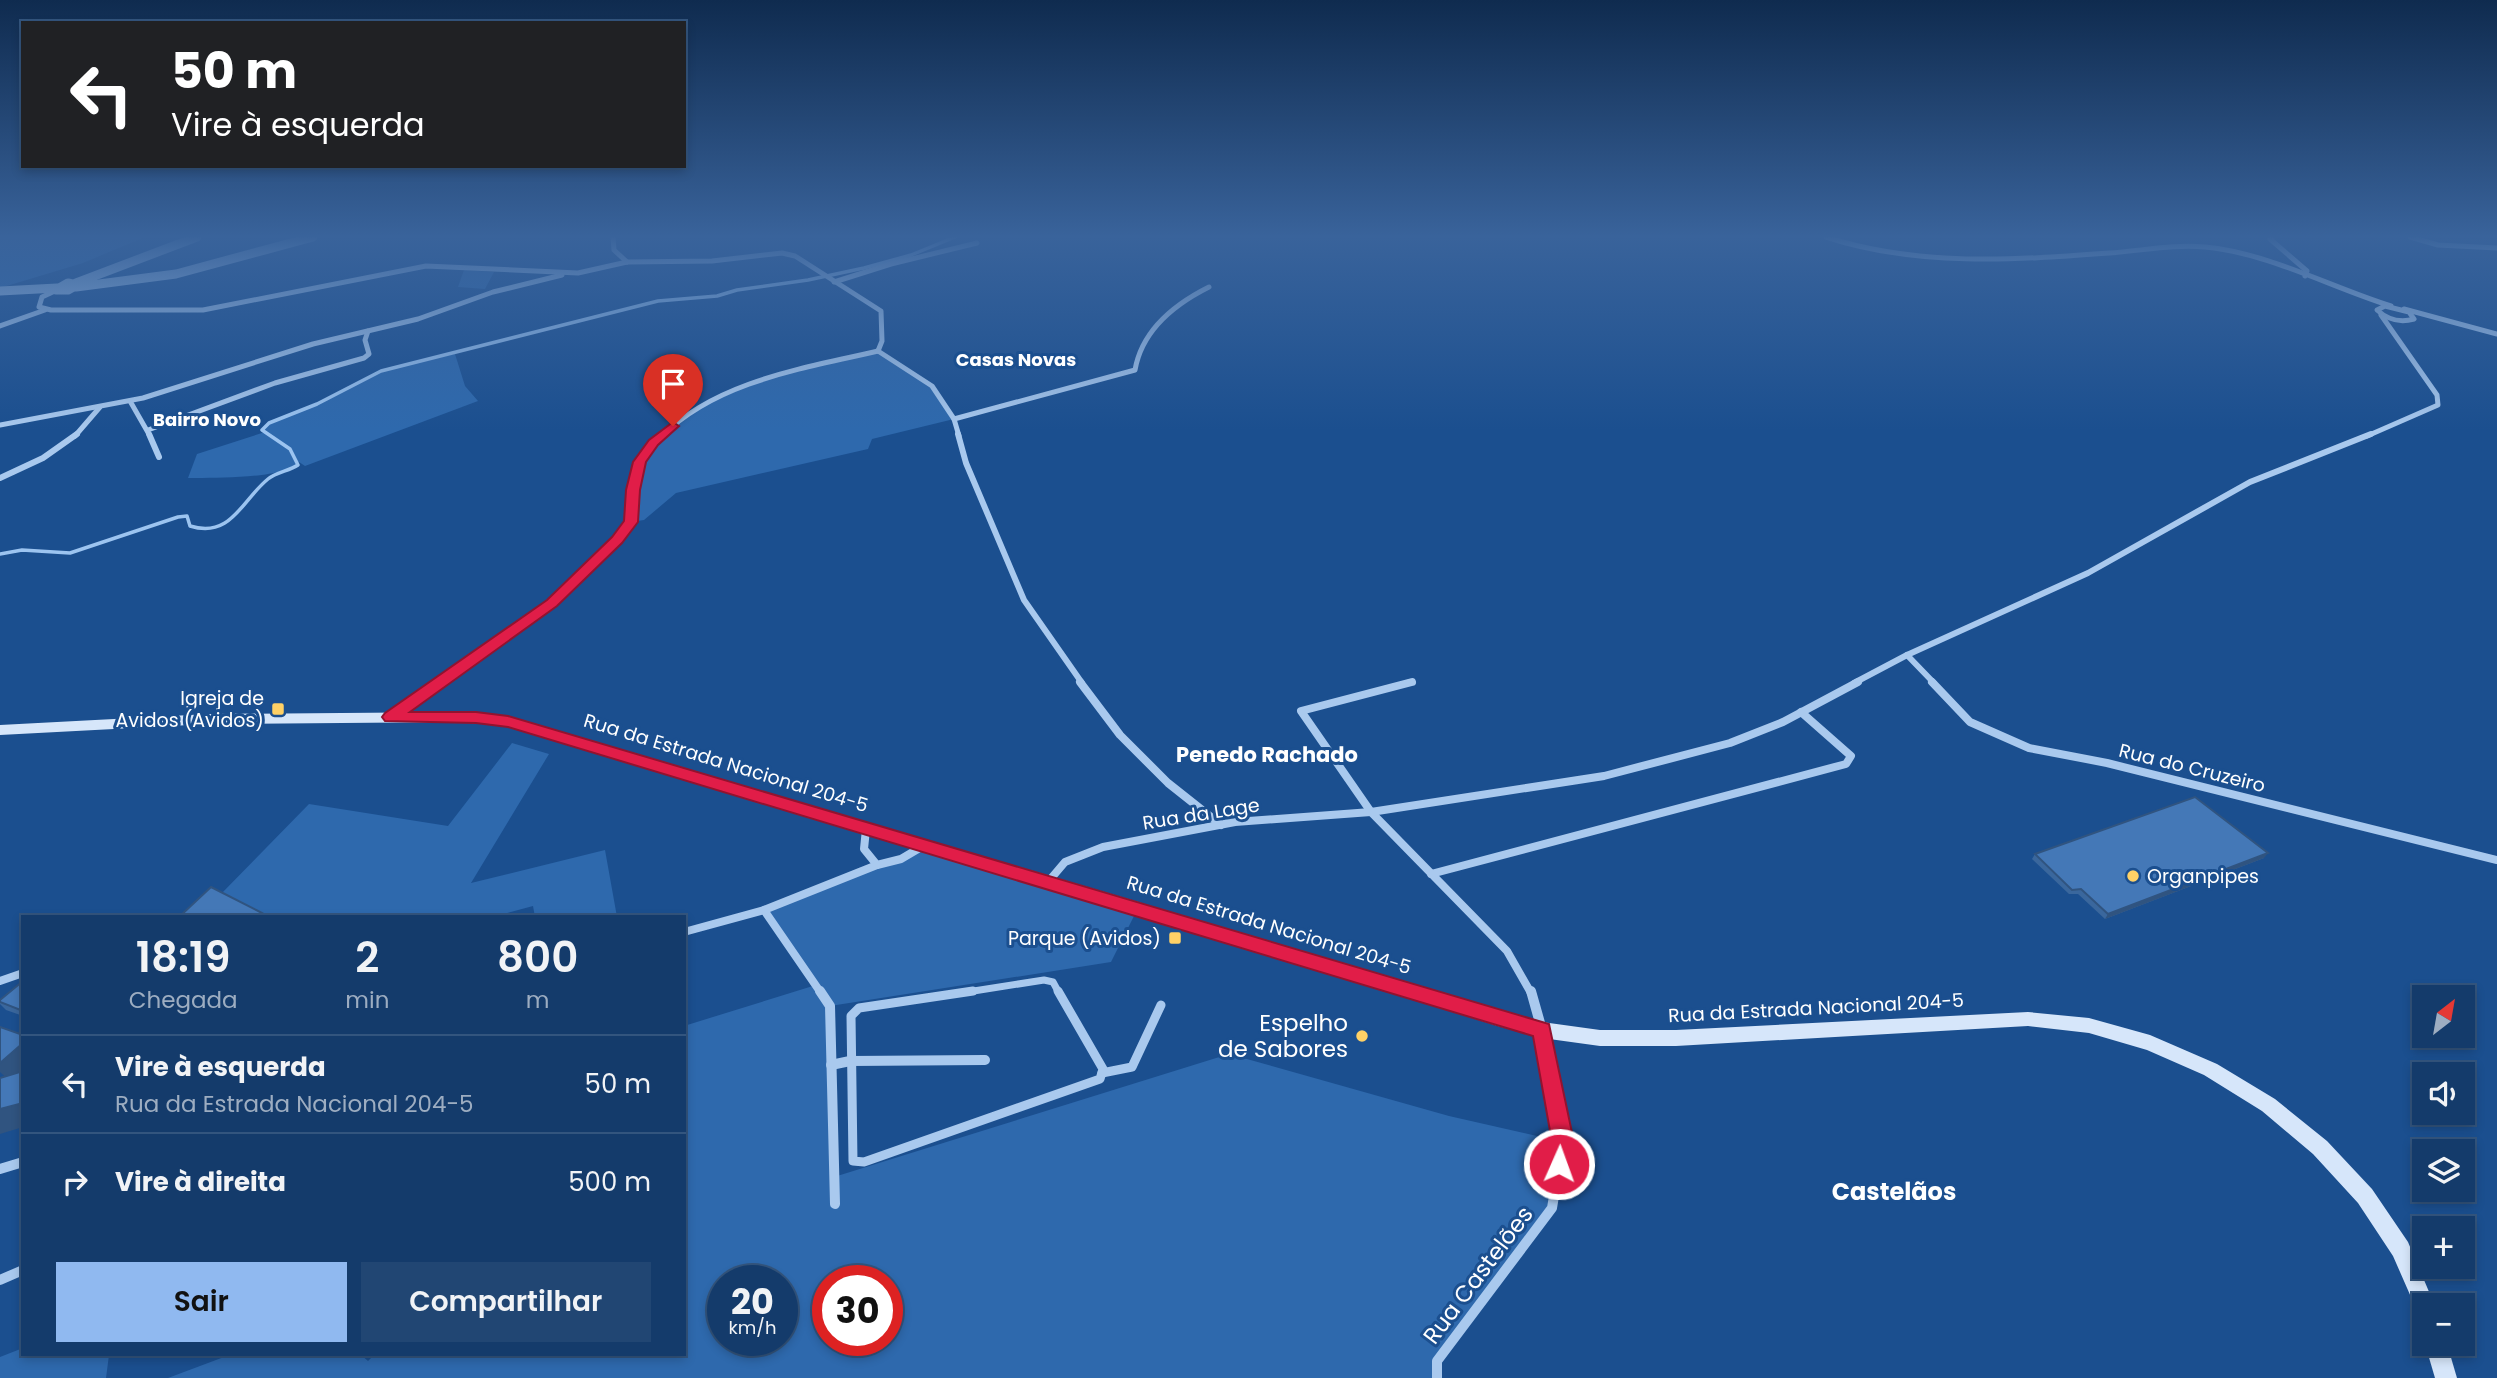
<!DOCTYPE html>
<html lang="pt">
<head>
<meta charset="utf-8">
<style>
	:root { --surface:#143b6b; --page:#214673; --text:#f1f3f6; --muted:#9dadc1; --line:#33557e; --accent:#90b9f0 }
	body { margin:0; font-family:Poppins,sans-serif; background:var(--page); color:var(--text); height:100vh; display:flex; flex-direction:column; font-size:26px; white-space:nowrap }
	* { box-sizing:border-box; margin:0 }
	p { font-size:23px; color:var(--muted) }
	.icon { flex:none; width:38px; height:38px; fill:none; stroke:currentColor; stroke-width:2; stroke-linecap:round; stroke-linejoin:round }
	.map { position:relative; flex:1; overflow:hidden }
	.drawer { position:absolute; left:21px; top:915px; width:665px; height:441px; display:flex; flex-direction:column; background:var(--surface); border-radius:0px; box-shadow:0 4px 10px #0003,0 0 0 2px var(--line) }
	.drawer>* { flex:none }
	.hud { position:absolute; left:21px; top:21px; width:665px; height:147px; border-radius:0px; box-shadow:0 4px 10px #0003,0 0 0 2px var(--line); background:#202124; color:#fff; overflow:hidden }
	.needle { width:46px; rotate:31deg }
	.buttons { position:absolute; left:2412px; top:985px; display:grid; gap:14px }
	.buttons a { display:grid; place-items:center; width:63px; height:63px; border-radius:0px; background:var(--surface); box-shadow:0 4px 10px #0003,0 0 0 2px var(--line); font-size:35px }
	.speed { position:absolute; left:707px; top:1265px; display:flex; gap:14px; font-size:35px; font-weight:700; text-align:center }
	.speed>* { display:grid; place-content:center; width:91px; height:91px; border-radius:50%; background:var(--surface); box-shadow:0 4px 10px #0003,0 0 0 2px var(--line); line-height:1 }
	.speed small { font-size:18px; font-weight:400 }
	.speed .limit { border:10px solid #d22; background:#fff; color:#111 }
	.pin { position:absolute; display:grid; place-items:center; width:60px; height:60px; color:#fff; margin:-72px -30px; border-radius:50% 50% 50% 0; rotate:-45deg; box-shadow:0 0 7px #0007 }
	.pin .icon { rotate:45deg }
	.me { position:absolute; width:77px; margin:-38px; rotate:2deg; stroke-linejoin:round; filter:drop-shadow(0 0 5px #0008) }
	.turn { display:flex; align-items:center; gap:24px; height:147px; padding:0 35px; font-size:32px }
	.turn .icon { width:91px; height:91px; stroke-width:2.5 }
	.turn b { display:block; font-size:49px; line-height:60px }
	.eta { display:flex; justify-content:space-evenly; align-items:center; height:119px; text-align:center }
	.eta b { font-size:42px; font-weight:600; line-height:49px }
	.cta { display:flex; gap:14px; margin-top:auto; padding:14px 35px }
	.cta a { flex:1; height:80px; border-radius:0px; background:var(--accent); color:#111; font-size:28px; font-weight:600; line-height:80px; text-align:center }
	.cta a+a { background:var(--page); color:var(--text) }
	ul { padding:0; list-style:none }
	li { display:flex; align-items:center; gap:21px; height:98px; padding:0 35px; border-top:2px solid var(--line) }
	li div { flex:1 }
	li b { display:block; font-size:26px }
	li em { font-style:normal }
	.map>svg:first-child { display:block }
	.green { fill:#2e69ad; fill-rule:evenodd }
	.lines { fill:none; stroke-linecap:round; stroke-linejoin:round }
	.stream { stroke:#9cc4f0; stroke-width:3.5 }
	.pedestrian-far1 { stroke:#a9c9ee; stroke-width:7 }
	.pedestrian { stroke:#a9c9ee; stroke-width:9 }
	.minor-far3 { stroke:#a9c9ee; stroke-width:5 }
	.minor-far2 { stroke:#a9c9ee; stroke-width:6 }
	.minor-far1 { stroke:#a9c9ee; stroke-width:8 }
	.minor { stroke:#a9c9ee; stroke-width:10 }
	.tertiary { stroke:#a9c9ee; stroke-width:9 }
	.secondary { fill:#d6e6fa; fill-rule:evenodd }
	.wall { fill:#3a679d }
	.shaded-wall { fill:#305480 }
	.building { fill:#4478b7; stroke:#305480; stroke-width:2 }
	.route { fill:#e11d48; stroke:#92132f; stroke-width:2 }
	.poi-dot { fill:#ffd166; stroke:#1b4f8f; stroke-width:2.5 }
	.labels { text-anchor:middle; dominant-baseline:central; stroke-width:6; stroke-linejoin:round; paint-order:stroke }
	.far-neighbourhood-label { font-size:18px; font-weight:bold; fill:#fff; stroke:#1b4f8f }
	.poi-label { font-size:19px; fill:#fff; stroke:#1b4f8f; text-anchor:end }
	.street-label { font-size:19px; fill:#fff; stroke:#1b4f8f }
	.neighbourhood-label { font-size:21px; font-weight:bold; fill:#fff; stroke:#1b4f8f }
	.near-poi-label { font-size:23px; fill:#fff; stroke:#1b4f8f; text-anchor:end }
	.near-street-label { font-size:23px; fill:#fff; stroke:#1b4f8f }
	.near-neighbourhood-label { font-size:24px; font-weight:bold; fill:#fff; stroke:#1b4f8f }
</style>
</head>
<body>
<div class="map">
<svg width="2497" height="1378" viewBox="0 0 2497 1378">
	<rect width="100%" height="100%" fill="#1b4f8f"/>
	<g class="green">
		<polygon points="0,237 145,237 83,263 0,288"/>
		<polygon points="464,270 494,272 485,289 458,287"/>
		<polygon points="878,351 932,386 954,419 872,439 868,449 676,493 644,520 631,522 640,462 673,426 708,404 757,381"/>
		<path d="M455,354l10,32 13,15 -173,65 -6,-4c-11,17 -89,16 -111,16l9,-24 68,-22 -3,-2 7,-7 48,-19 64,-33z"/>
		<polygon points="512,743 549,754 471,883 605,850 617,917 535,917 533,906 492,917 263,917 220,895 309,804 448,826"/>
		<path d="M923,846l215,62 -27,54 -281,44 4,171 395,-123 220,62 114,26 -11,66 -115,153v17h-1269l64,-24h128l8,7 7,-7h309v-328l132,-41 -52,-75zM723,1281h59v59h-59zM828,1281h59v59h-59z"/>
		<polygon points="23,1348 23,1354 109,1355 106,1378 0,1378 0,1357"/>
	</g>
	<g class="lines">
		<path class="stream" d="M0,554l22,-4 48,3 108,-36 9,-1 3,10c41,13 52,-26 78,-47 9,-7 21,-8 30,-14l-8,-16 -28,-19 7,-7 48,-19 64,-33 277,-70 59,-5 20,-6 71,-10 56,-12 47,-13 44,-18"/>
		<polyline class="pedestrian-far1" points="961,993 1044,980 1053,982 1059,993"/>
		<g class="pedestrian">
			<polyline points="973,991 859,1008 851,1016 853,1161 864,1162 1100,1079 1103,1069 1058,991"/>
			<polyline points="1102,1073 1132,1067 1161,1005"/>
		</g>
		<g class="minor-far3">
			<polyline points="613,237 614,250 627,262"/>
			<path d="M1826,237c92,30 188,23 283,16 32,-2 64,-9 96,-6 64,6 125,40 186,59"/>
			<polyline points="2272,237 2270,239 2307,271 2305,276"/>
			<polyline points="2410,237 2438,245 2497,248"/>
			<polyline points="834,282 891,264 977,243"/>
			<polyline points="57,290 42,297 39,307 51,310 203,310 426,266 578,273 627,262 712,261 782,253 795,256 881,311 882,341 878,351"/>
			<path d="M2385,306l24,6 5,7c-14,4 -26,1 -37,-9z"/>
			<polyline points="2404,309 2497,334"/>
			<polyline points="0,326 45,310"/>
			<path d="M878,351l54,35 22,33 181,-49c7,-40 40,-66 74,-83"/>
			<polyline points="130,401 150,436"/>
			<polyline points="954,419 959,436"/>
			<polyline points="0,425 143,398 313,344 418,319 493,292 562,275"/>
			<polyline points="148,430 275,383 364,358 369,354 365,340 368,331"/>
			<polyline points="75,436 100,407"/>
			<path d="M662,436c55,-55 143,-68 216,-85"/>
			<polyline points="2367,436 2438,405 2437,395 2381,315"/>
		</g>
		<g class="minor-far2">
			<polyline points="149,434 159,457"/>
			<polyline points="958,434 966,463 1024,600 1082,683"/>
			<polyline points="0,478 43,458 77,434"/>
			<polyline points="1907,655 1934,683"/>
			<polyline points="439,683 536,613 591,566 620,537 631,520 639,465 663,434"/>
			<polyline points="1407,683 1412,682"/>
			<polyline points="1854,683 1907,655 2088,573 2250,482 2371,434"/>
		</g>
		<g class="minor-far1">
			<polyline points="1080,682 1120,735 1168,783 1221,825"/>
			<polyline points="1412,682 1301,711 1371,812 1507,951 1531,993"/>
			<polyline points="1932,682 1970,722 2029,748 2107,763 2497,860"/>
			<polyline points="391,717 442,682"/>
			<polyline points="866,829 864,849 877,865 901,859 923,846"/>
			<polyline points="1431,874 1846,764 1851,756 1801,712"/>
			<polyline points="1048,882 1065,862 1103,847 1235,822 1371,812 1604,776 1730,743 1783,722 1858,682"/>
			<polyline points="764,910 821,993"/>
			<polyline points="684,932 764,910 877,865"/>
			<polyline points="0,981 23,973"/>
		</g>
		<g class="minor">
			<polyline points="820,991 830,1006 835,1204"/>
			<polyline points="831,1065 850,1061 985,1060"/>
			<polyline points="0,1169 23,1162"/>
			<polyline points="0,1280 23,1270"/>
			<polyline points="1437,1378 1437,1361 1552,1208 1563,1142 1542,1030 1531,991"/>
		</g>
		<g class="tertiary">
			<polygon points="68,283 77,285 68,290 56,290"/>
			<polyline points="76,283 197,237"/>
			<polyline points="76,287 176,274 313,237"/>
			<polyline points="0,291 57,288"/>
		</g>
		<g class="secondary">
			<polygon points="459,712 513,718 1138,902 1498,1012 1542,1022 1600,1030 1676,1030 2028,1012 2089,1018 2150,1035 2217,1064 2275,1099 2327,1141 2372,1189 2408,1242 2435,1306 2424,1306 2424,1316 2418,1313 2393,1256 2358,1203 2313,1154 2262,1111 2204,1075 2147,1050 2089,1033 2028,1026 1676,1046 1600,1046 1542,1038 1498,1026 1138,914 508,726 459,722 209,724 0,735 0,725 209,714"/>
			<polygon points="2425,1344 2447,1344 2457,1378 2435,1378"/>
		</g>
	</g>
	<g class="wall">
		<polygon points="2035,854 2264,858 2105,919 2078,894 2069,894 2032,859"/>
		<polygon points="23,981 23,1016 6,1010 0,1004 0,1000"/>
	</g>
	<g class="shaded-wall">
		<polygon points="2268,853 2264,858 2105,919 2108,914"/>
		<polygon points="23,1043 23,1079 15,1086 0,1072 0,1063"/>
		<polygon points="23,1103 23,1127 0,1134 0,1109"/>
	</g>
	<g class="building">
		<polygon points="2195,797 2268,853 2108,914 2081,889 2072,890 2035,854"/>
		<polygon points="211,887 262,913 257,917 204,917 199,915 196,917 179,917"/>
		<polygon points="23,981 23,1011 0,1002 0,1000"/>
		<polygon points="0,1027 23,1035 23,1043 0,1063"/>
		<polygon points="23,1071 23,1103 0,1109 0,1078"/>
	</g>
	<linearGradient id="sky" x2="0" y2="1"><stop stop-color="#0f2b4f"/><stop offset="0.55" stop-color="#39639b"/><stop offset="1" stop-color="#39639b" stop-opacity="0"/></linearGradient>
	<rect width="2497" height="430" fill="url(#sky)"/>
	<polygon class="route" points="673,422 679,426 658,445 646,462 640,490 638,522 622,543 557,606 410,712 476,712 508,716 1549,1024 1574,1142 1567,1171 1559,1174 1551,1171 1548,1164 1552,1142 1533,1036 508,727 476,723 385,721 382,717 385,713 547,600 612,537 624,521 626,490 633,462 649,440"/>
	<g class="poi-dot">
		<rect x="271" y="702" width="14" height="14" rx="3.5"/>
		<circle cx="2133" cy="876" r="7"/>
		<rect x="1168" y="931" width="14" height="14" rx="3.5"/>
		<circle cx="1362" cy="1036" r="7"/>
	</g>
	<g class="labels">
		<g class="far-neighbourhood-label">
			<text x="1016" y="359">Casas Novas</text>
			<text x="207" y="419">Bairro Novo</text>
		</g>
		<g class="poi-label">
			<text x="264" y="698">Igreja de<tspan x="264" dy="22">Avidos (Avidos)</tspan></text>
			<text x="2147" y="876" text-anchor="start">Organpipes</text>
			<text x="1161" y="938">Parque (Avidos)</text>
		</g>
		<g class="street-label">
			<text transform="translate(726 763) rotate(17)">Rua da Estrada Nacional 204-5</text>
			<text transform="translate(2192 768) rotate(14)">Rua do Cruzeiro</text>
			<text transform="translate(1201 814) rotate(-9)">Rua da Lage</text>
			<text transform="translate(1269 925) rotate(17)">Rua da Estrada Nacional 204-5</text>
			<text transform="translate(1816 1008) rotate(-3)">Rua da Estrada Nacional 204-5</text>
		</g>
		<g class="neighbourhood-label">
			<text x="1267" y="754">Penedo Rachado</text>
		</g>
		<g class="near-poi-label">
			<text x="1348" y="1023">Espelho<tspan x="1348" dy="26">de Sabores</tspan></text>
		</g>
		<g class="near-street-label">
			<text transform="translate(1478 1275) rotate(-53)">Rua Castelões</text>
		</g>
		<g class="near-neighbourhood-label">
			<text x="1894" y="1191">Castelãos</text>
		</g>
	</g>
</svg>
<div class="buttons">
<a><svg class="needle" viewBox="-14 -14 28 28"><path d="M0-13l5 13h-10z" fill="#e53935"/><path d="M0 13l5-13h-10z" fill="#9dadc1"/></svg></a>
<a><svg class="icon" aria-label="sound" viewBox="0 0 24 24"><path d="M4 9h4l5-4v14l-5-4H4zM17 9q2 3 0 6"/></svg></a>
<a><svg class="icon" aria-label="layers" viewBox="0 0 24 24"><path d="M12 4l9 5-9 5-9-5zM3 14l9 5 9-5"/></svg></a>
<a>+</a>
<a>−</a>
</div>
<div class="speed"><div>20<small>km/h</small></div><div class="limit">30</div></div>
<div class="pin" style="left:673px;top:426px;background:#d93025"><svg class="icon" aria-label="arrive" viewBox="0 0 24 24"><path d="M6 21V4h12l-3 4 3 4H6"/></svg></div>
<svg class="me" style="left:1559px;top:1164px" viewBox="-20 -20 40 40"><circle r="17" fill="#e11d48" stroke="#fff" stroke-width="3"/><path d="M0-11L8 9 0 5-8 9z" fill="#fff"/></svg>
<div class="hud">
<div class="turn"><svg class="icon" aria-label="left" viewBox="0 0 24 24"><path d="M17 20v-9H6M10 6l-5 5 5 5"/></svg><div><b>50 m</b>Vire à esquerda</div></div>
</div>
<section class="drawer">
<div class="eta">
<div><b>18:19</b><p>Chegada</p></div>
<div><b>2</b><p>min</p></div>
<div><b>800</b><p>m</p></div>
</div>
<ul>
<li><svg class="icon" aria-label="left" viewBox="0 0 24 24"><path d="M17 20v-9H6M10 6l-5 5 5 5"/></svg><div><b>Vire à esquerda</b><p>Rua da Estrada Nacional 204-5</p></div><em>50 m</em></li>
<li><svg class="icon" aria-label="right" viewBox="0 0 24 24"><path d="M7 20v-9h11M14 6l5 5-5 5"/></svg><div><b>Vire à direita</b></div><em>500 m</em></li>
</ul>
<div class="cta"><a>Sair</a><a>Compartilhar</a></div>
</section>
</div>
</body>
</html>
